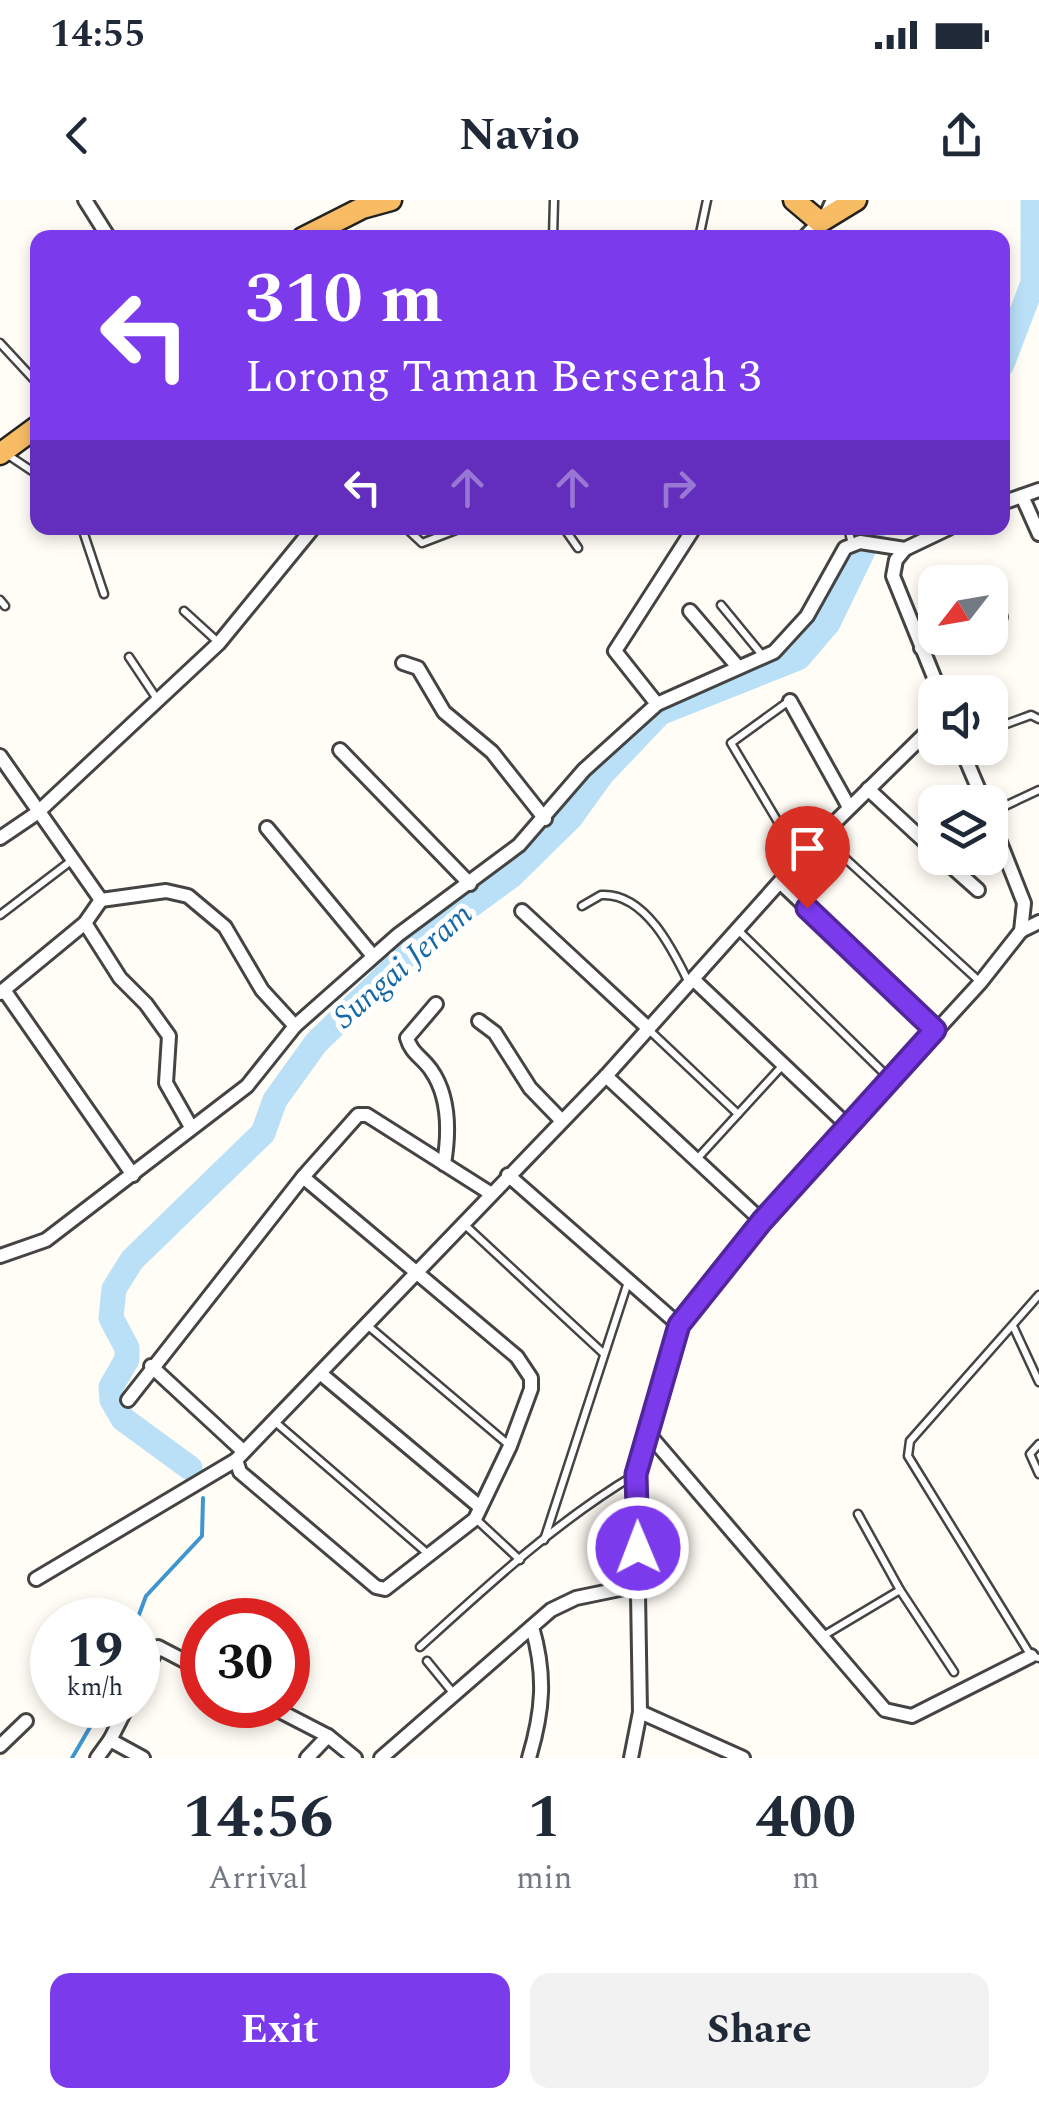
<!DOCTYPE html>
<html lang="en">
<head>
<meta charset="utf-8">
<style>
	:root { --surface:#fff; --page:#f2f2f3; --text:#1f2937; --muted:#747a83; --accent:#7c3aed }
	body { margin:0; font-family:Spectral,serif; background:var(--page); color:var(--text); height:100vh; display:flex; flex-direction:column; font-size:38px; white-space:nowrap }
	* { box-sizing:border-box; margin:0 }
	p { font-size:32px; color:var(--muted) }
	.icon { flex:none; width:55px; height:55px; fill:none; stroke:currentColor; stroke-width:2; stroke-linecap:round; stroke-linejoin:round }
	.map { position:relative; height:1558px; overflow:hidden }
	.panel { display:flex; flex-direction:column; background:var(--surface); flex:1 }
	.panel>* { flex:none }
	.top-card { position:absolute; left:30px; top:30px; width:980px; height:305px; border-radius:20px; box-shadow:0 5px 15px #0003; background:#7c3aed; color:#fff; overflow:hidden }
	.needle { width:65px; rotate:239deg }
	.buttons { position:absolute; left:918px; top:365px; display:grid; gap:20px }
	.buttons a { display:grid; place-items:center; width:90px; height:90px; border-radius:20px; background:var(--surface); box-shadow:0 5px 15px #0003; font-size:50px }
	.speed { position:absolute; left:30px; top:1398px; display:flex; gap:20px; font-size:50px; font-weight:700; text-align:center }
	.speed>* { display:grid; place-content:center; width:130px; height:130px; border-radius:50%; background:var(--surface); box-shadow:0 5px 15px #0003; line-height:1 }
	.speed small { font-size:25px; font-weight:400 }
	.speed .limit { border:15px solid #d22; background:#fff; color:#111 }
	.pin { position:absolute; display:grid; place-items:center; width:85px; height:85px; color:#fff; margin:-102px -42px; border-radius:50% 50% 50% 0; rotate:-45deg; box-shadow:0 0 10px #0007 }
	.pin .icon { rotate:45deg }
	.me { position:absolute; width:110px; margin:-55px; rotate:359deg; stroke-linejoin:round; filter:drop-shadow(0 0 8px #0008) }
	.turn { display:flex; align-items:center; gap:35px; height:210px; padding:0 50px; font-size:45px }
	.turn .icon { width:130px; height:130px; stroke-width:2.5 }
	.turn b { display:block; font-size:70px; line-height:85px }
	.lanes { display:flex; align-items:center; height:95px; padding:0 50px; background:#0003; justify-content:center; gap:50px; direction:ltr }
	.lanes .off { opacity:.35 }
	.eta { display:flex; justify-content:space-evenly; align-items:center; height:170px; text-align:center }
	.eta b { font-size:60px; font-weight:700; line-height:70px }
	.button { display:flex; gap:20px; margin-top:auto; padding:20px 50px }
	.button a { flex:1; height:115px; border-radius:20px; background:var(--accent); color:#fff; font-size:40px; font-weight:700; line-height:115px; text-align:center }
	.button a+a { background:var(--page); color:var(--text) }
	.status { display:flex; justify-content:space-between; align-items:center; height:70px; padding:0 50px; background:var(--surface); direction:ltr }
	.status svg { height:28px; fill:currentColor }
	header { display:flex; justify-content:space-between; align-items:center; height:130px; padding:0 50px; background:var(--surface); font-size:45px; font-weight:700 }
	.map>svg:first-child { display:block }
	.lines { fill:none; stroke-linecap:round; stroke-linejoin:round }
	.stream { stroke:#3f96cf; stroke-width:4 }
	.river { stroke:#b9e0f7; stroke-width:25 }
	.service-casing { stroke:#444; stroke-width:11 }
	.minor-casing { stroke:#444; stroke-width:18 }
	.trunk-casing { stroke:#222; stroke-width:25 }
	.service { stroke:#fff; stroke-width:6 }
	.minor { stroke:#fff; stroke-width:12 }
	.trunk { stroke:#f7bc64; stroke-width:20 }
	.route-casing { stroke:#51269a; stroke-width:25 }
	.route { stroke:#7c3aed; stroke-width:18 }
	.labels { text-anchor:middle; dominant-baseline:central; stroke-width:10; stroke-linejoin:round; paint-order:stroke }
	.water-label { font-size:32px; font-style:italic; fill:#1768a6; stroke:#fff }
</style>
</head>
<body>
<div class="status"><b>14:55</b><svg viewBox="0 0 49 12"><path d="M0 12V9h3v3zM5 12V6h3v6zM10 12V3h3v9zM15 12V0h3v12zM26 1h20v11H26zM47 4h2v5h-2z"/></svg></div>
<header><svg class="icon" aria-label="back" viewBox="0 0 24 24"><path d="M15 5l-7 7 7 7"/></svg>Navio<svg class="icon" aria-label="share" viewBox="0 0 24 24"><path d="M12 15V3M7 8l5-5 5 5M5 13v7h14v-7"/></svg></header>
<div class="map">
<svg width="1039" height="1558" viewBox="0 0 1039 1558">
	<rect width="100%" height="100%" fill="#fffdf5"/>
	<g class="lines">
		<g class="stream">
			<polyline points="137,1420 146,1396 202,1336 203,1298"/>
			<polyline points="72,1558 103,1505"/>
		</g>
		<g class="river">
			<polyline points="1002,164 1033,83 1033,0"/>
			<polyline points="190,1268 123,1219 112,1200 111,1187 127,1159 127,1148 111,1118 114,1089 132,1060 263,933 275,900 316,843 418,744 511,676 571,617 602,574 660,513 798,458 828,423 874,328"/>
		</g>
		<defs>
			<g id="service">
				<polyline points="553,38 554,0"/>
				<polyline points="699,38 707,0"/>
				<polyline points="0,143 38,184"/>
				<polyline points="8,255 38,275"/>
				<polyline points="82,328 104,394"/>
				<polyline points="406,328 422,343 461,328"/>
				<polyline points="564,328 578,348"/>
				<polyline points="848,328 852,344"/>
				<polyline points="0,400 5,406"/>
				<polyline points="721,405 763,456"/>
				<polyline points="184,411 218,442"/>
				<polyline points="129,457 157,499"/>
				<polyline points="990,496 998,492"/>
				<polyline points="789,501 731,543 800,659"/>
				<polyline points="990,530 1031,515 1039,519"/>
				<polyline points="990,613 1039,590"/>
				<polyline points="822,637 979,781"/>
				<path d="M582,706l19,-11c44,-3 72,55 88,88"/>
				<polyline points="0,715 71,661"/>
				<polyline points="739,731 890,879"/>
				<polyline points="648,829 738,914"/>
				<polyline points="696,960 782,866"/>
				<polyline points="465,1025 603,1153"/>
				<polyline points="1039,1095 910,1241 908,1256 1031,1456 1039,1458"/>
				<polyline points="367,1125 510,1246"/>
				<polyline points="1013,1126 1039,1182"/>
				<polyline points="274,1221 427,1353"/>
				<polyline points="1039,1244 1030,1254 1039,1274"/>
				<polyline points="858,1314 900,1390"/>
				<polyline points="477,1320 520,1360"/>
				<polyline points="544,1340 628,1082"/>
				<polyline points="823,1436 900,1390 954,1472"/>
				<path d="M420,1447c68,-62 137,-126 216,-173"/>
				<polyline points="427,1461 454,1494"/>
			</g>
			<g id="minor">
				<polyline points="85,0 109,38"/>
				<polyline points="804,38 826,15 833,0"/>
				<polyline points="1022,296 1039,334"/>
				<polyline points="1002,303 1039,290"/>
				<polyline points="905,349 896,360 893,376 940,492"/>
				<polyline points="690,411 738,467"/>
				<polyline points="990,421 1000,417"/>
				<polyline points="921,448 948,438"/>
				<polyline points="403,463 418,468 444,512 492,552 545,619"/>
				<polyline points="790,501 849,607"/>
				<polyline points="657,504 615,451 694,328"/>
				<polyline points="961,548 984,602"/>
				<polyline points="340,550 470,684"/>
				<polyline points="0,556 101,700 85,723 0,793"/>
				<polyline points="868,589 935,651"/>
				<polyline points="267,628 373,756"/>
				<polyline points="0,638 37,613 219,443 313,328"/>
				<polyline points="942,658 978,690"/>
				<polyline points="781,683 935,830"/>
				<polyline points="101,700 166,691 188,696 225,727 262,790 295,826"/>
				<polyline points="522,711 648,828"/>
				<polyline points="85,723 120,778 146,804 169,836 166,883 191,927"/>
				<polyline points="1021,731 1039,722"/>
				<polyline points="694,780 848,926"/>
				<polyline points="4,790 133,975"/>
				<path d="M436,804l-29,34c4,15 16,20 24,32 19,27 18,64 13,94"/>
				<polyline points="479,821 495,833 530,888 562,921"/>
				<polyline points="606,876 762,1021"/>
				<polyline points="508,975 679,1125"/>
				<polyline points="303,977 517,1157 531,1178 531,1189 510,1246 475,1319 385,1389 376,1387 240,1272 236,1260 606,876 821,636 935,524"/>
				<polyline points="0,1056 46,1040 247,886 295,826 398,735 519,645 584,570 657,504 774,452 807,416 845,348 860,342 905,349 949,328"/>
				<polyline points="151,1166 243,1251"/>
				<polyline points="320,1173 480,1307"/>
				<polyline points="128,1200 303,977 358,915 367,915 490,993"/>
				<polyline points="646,1231 885,1510 912,1516 1031,1456"/>
				<polyline points="36,1379 236,1260"/>
				<polyline points="138,1486 158,1447 202,1470"/>
				<polyline points="128,1505 110,1540 143,1558"/>
				<polyline points="268,1505 328,1536 355,1558"/>
				<polyline points="640,1512 743,1558"/>
				<polyline points="0,1546 26,1521"/>
				<polyline points="97,1558 110,1540"/>
				<polyline points="307,1558 328,1536"/>
				<polyline points="381,1558 551,1410 576,1398 639,1385"/>
				<path d="M529,1558c14,-47 17,-83 3,-131"/>
				<polyline points="631,1558 640,1512 636,1274 679,1125 762,1021 980,783 1021,731 1024,703 990,617"/>
			</g>
			<g id="trunk">
				<polyline points="794,0 820,22 856,0"/>
				<polyline points="303,38 362,8 391,0"/>
				<polyline points="0,254 38,226"/>
			</g>
		</defs>
		<use href="#service" class="service-casing"/>
		<use href="#minor" class="minor-casing"/>
		<use href="#trunk" class="trunk-casing"/>
		<use href="#service" class="service"/>
		<use href="#minor" class="minor"/>
		<use href="#trunk" class="trunk"/>
	</g>
	<g class="lines">
		<defs>
			<polyline id="route" points="638,1348 636,1274 679,1125 762,1021 935,830 807,708"/>
		</defs>
		<use href="#route" class="route-casing"/>
		<use href="#route" class="route"/>
	</g>
	<g class="labels">
		<g class="water-label">
			<text transform="translate(403 766) rotate(-41)">Sungai Jeram</text>
		</g>
	</g>
</svg>
<div class="buttons">
<a><svg class="needle" viewBox="-14 -14 28 28"><path d="M0-13l5 13h-10z" fill="#e53935"/><path d="M0 13l5-13h-10z" fill="#747a83"/></svg></a>
<a><svg class="icon" aria-label="sound" viewBox="0 0 24 24"><path d="M4 9h4l5-4v14l-5-4H4zM17 9q2 3 0 6"/></svg></a>
<a><svg class="icon" aria-label="layers" viewBox="0 0 24 24"><path d="M12 4l9 5-9 5-9-5zM3 14l9 5 9-5"/></svg></a>
</div>
<div class="speed"><div>19<small>km/h</small></div><div class="limit">30</div></div>
<div class="pin" style="left:807px;top:708px;background:#d93025"><svg class="icon" aria-label="arrive" viewBox="0 0 24 24"><path d="M6 21V4h12l-3 4 3 4H6"/></svg></div>
<svg class="me" style="left:638px;top:1348px" viewBox="-20 -20 40 40"><circle r="17" fill="#7c3aed" stroke="#fff" stroke-width="3"/><path d="M0-11L8 9 0 5-8 9z" fill="#fff"/></svg>
<div class="top-card">
<div class="turn"><svg class="icon" aria-label="left" viewBox="0 0 24 24"><path d="M17 20v-9H6M10 6l-5 5 5 5"/></svg><div><b>310 m</b>Lorong Taman Berserah 3</div></div>
<div class="lanes"><svg class="icon" aria-label="left" viewBox="0 0 24 24"><path d="M17 20v-9H6M10 6l-5 5 5 5"/></svg><svg class="icon off" aria-label="ahead" viewBox="0 0 24 24"><path d="M12 20V5M6 11l6-6 6 6"/></svg><svg class="icon off" aria-label="ahead" viewBox="0 0 24 24"><path d="M12 20V5M6 11l6-6 6 6"/></svg><svg class="icon off" aria-label="right" viewBox="0 0 24 24"><path d="M7 20v-9h11M14 6l5 5-5 5"/></svg></div>
</div>
</div>
<section class="panel">
<div class="eta">
<div><b>14:56</b><p>Arrival</p></div>
<div><b>1</b><p>min</p></div>
<div><b>400</b><p>m</p></div>
</div>
<div class="button"><a>Exit</a><a>Share</a></div>
</section>
</body>
</html>
